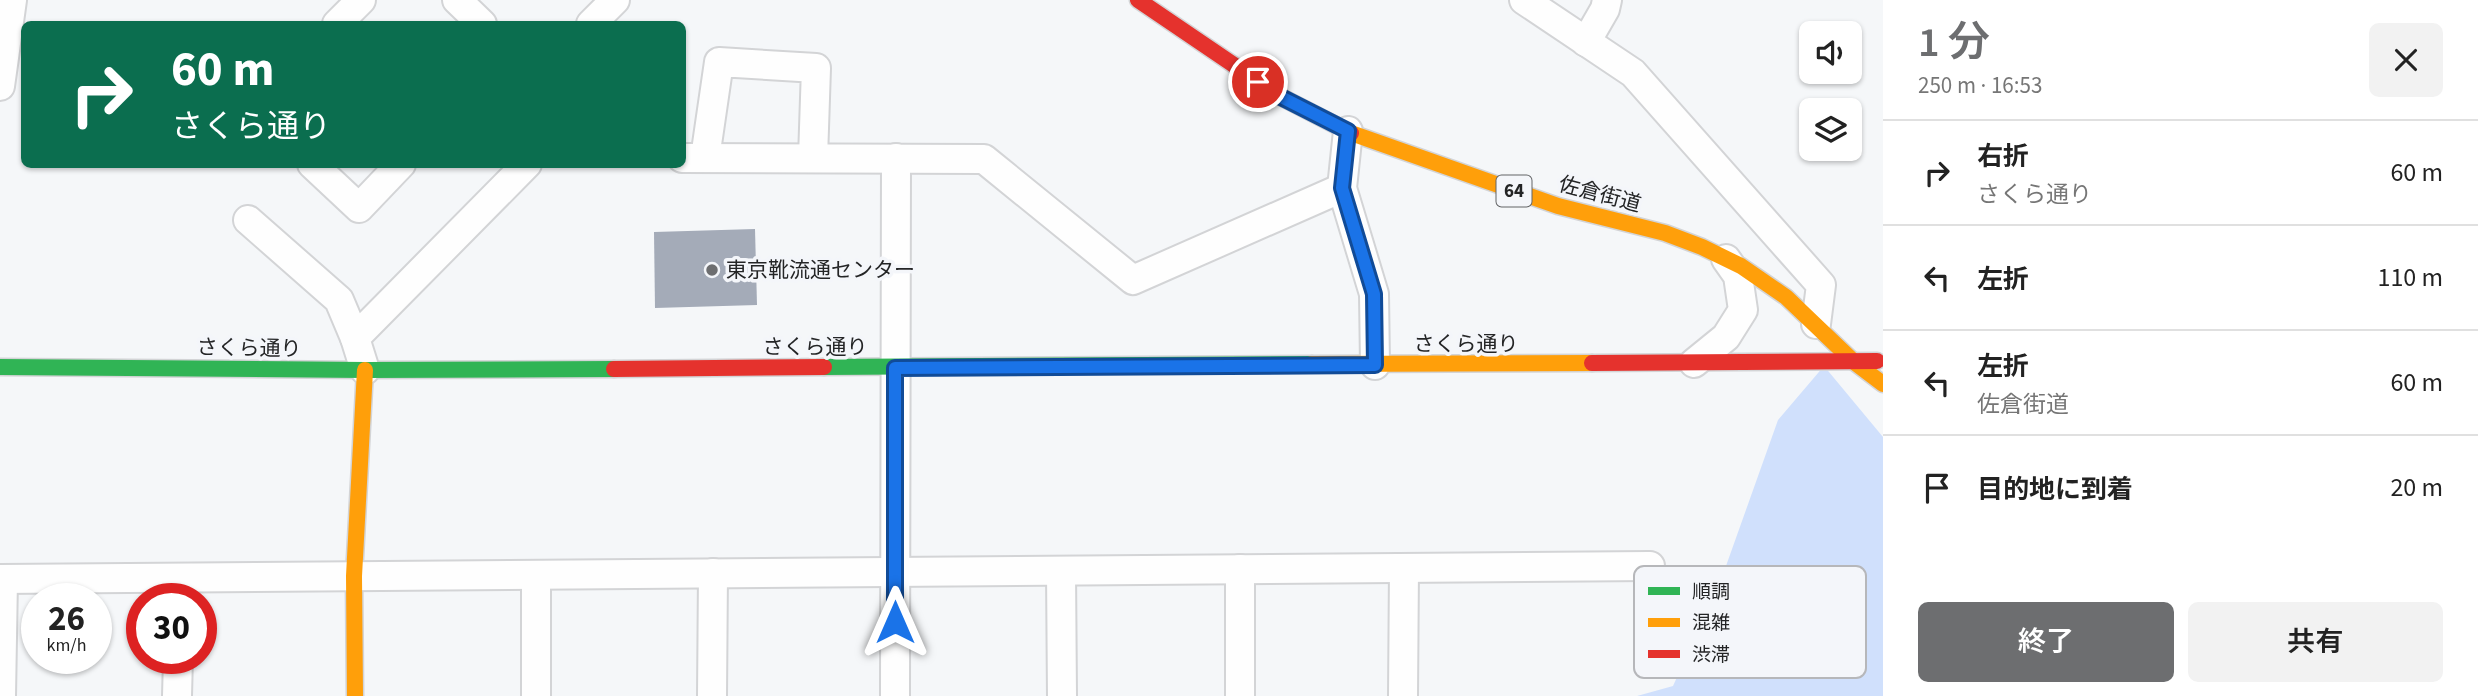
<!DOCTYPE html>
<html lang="ja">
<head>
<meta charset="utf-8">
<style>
	:root { --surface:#fff; --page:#f2f2f2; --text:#222; --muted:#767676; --line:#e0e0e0; --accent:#6d6e70 }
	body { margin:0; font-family:"Source Sans 3","Noto Sans JP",sans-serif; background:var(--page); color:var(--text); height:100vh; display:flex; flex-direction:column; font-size:26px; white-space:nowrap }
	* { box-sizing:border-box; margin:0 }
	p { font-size:23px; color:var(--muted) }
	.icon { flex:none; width:38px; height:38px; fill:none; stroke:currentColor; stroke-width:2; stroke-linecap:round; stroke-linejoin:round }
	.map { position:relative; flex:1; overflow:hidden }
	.details { display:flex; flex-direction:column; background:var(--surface); width:595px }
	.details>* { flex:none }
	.hud { position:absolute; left:21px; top:21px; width:665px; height:147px; border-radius:10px; box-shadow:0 2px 5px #0004; background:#0b6e4f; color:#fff; overflow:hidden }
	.tools { position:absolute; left:1799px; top:21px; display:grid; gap:14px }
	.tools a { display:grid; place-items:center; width:63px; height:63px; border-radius:10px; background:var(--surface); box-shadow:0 2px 5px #0004; font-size:35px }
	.speed { position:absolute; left:21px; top:583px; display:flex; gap:14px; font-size:35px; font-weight:700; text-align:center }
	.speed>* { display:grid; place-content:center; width:91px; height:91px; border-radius:50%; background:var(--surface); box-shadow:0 2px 5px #0004; line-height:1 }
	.speed small { font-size:18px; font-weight:400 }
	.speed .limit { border:10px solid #d22; background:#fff; color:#111 }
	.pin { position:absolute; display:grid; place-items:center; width:60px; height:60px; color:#fff; margin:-30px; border:4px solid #fff; border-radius:50%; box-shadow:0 2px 7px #0007 }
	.me { position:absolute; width:77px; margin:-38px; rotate:0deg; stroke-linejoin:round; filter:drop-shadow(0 0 5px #0008) }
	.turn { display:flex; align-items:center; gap:24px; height:147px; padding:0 35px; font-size:32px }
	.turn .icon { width:91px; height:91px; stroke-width:2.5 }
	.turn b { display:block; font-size:49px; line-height:60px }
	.round { display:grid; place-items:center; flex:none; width:74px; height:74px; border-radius:10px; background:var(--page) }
	.headline { display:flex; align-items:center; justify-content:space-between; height:119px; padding:0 35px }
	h1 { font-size:42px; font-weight:600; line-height:52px; color:var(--accent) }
	.cta { display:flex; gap:14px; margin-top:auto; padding:14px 35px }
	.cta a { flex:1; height:80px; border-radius:10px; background:var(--accent); color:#fff; font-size:28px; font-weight:600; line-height:80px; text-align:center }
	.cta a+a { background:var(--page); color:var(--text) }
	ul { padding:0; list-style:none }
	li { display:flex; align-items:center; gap:21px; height:105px; padding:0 35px; border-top:2px solid var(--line) }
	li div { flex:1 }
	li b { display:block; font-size:26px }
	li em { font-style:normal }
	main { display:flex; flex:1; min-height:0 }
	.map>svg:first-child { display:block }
	.green { fill:#d0e0fc }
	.building { fill:#a4abb8 }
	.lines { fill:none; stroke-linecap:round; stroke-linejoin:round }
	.street-casing { stroke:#d3d4d6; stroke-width:32 }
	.fast-casing { stroke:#d3d4d6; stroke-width:19 }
	.slow-casing { stroke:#d3d4d6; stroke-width:19 }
	.jam-casing { stroke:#d3d4d6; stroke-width:19 }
	.street { stroke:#fefefe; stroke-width:28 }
	.fast { stroke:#30b455; stroke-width:16 }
	.slow { stroke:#ff9f0a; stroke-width:16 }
	.jam { stroke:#e5322d; stroke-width:16 }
	.route-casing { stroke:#114b97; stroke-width:18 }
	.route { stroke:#1a73e8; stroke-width:12 }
	.poi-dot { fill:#6d6e70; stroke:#f4f6fa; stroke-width:2.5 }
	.labels { text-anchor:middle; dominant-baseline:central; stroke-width:7; stroke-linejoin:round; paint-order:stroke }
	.shield { fill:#f4f6fa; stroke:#626466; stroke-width:2 }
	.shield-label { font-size:19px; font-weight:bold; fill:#242526 }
	.street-label { font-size:21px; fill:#242526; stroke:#f4f6fa }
	.poi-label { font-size:21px; fill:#242526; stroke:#f4f6fa; text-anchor:start }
	.key { fill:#f4f6fa; stroke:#b6b7ba; stroke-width:2 }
	.key-label { font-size:19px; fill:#242526 }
</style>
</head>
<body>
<main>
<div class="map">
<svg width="1883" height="696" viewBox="0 0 1883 696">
	<rect width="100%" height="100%" fill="#f5f7f9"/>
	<polygon class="green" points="1824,366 1883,437 1883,696 1637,696 1673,686 1721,580 1778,420"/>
	<polygon class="building" points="755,229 757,305 655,308 654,232"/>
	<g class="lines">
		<defs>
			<g id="street">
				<polyline points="457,0 482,24"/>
				<polyline points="1524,0 1633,73 1821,285 1816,324"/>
				<polyline points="337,24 361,0"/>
				<polyline points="591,24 615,0"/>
				<polyline points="1586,42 1605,9 1607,0"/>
				<polyline points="0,86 12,0"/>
				<polyline points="1348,131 1342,188 1374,294 1375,365"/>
				<polyline points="682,158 984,159 1133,280 1342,188"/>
				<polyline points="705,158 719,62 816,68 813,158"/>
				<polyline points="312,164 359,208 401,164"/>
				<polyline points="248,220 339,300 355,338"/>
				<polyline points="1694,363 1726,337 1743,310 1738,276 1726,259"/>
				<polyline points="365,370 355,338 527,164"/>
				<polyline points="1240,569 1240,696"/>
				<polyline points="1061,571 1062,696"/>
				<polyline points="0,579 1650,566"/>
				<polyline points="1,696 3,579"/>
				<polyline points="177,696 178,658"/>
				<polyline points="536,696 536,575"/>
				<polyline points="712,696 713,573"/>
				<polyline points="895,696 896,158"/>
				<polyline points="1403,696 1404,568"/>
			</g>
			<g id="fast">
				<polyline points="0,367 365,370 614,369"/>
				<polyline points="824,367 1312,364"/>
			</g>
			<g id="slow">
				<polyline points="1351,133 1558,206 1665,233 1702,247 1741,266 1786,297 1854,362 1883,384"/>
				<polyline points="1312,364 1592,363"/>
				<polyline points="355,696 354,576 365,370"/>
			</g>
			<g id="jam">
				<polyline points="1138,0 1281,97 1351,133"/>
				<polyline points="1592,363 1877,361"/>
				<polyline points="614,369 824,367"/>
			</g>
		</defs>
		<use href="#street" class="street-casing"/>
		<use href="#fast" class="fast-casing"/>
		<use href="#slow" class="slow-casing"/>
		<use href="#jam" class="jam-casing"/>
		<use href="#street" class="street"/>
		<use href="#fast" class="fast"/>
		<use href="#slow" class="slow"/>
		<use href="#jam" class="jam"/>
	</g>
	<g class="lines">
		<defs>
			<polyline id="route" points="895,622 895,368 1375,365 1374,294 1342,188 1348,131 1281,97 1258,82"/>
		</defs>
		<use href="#route" class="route-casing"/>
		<use href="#route" class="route"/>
	</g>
	<circle class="poi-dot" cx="712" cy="270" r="7"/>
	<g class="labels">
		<rect class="shield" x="1496.5" y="175.5" width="35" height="31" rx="5"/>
		<g class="shield-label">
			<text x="1514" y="191">64</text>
		</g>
		<g class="street-label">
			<text transform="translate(1600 194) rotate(15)">佐倉街道</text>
			<text x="1466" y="344">さくら通り</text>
			<text x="815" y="347">さくら通り</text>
			<text transform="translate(249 348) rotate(1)">さくら通り</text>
		</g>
		<g class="poi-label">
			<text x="726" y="270">東京靴流通センター</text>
		</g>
	</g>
	<rect x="1634" y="566" width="232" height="112" rx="10" class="key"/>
	<rect x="1648" y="587" width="32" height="8" fill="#30b455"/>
	<rect x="1648" y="618" width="32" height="9" fill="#ff9f0a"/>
	<rect x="1648" y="650" width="32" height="8" fill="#e5322d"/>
	<g class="key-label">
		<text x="1692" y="598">順調</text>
		<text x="1692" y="629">混雑</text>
		<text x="1692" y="661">渋滞</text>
	</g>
</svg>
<div class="tools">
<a><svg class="icon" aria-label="sound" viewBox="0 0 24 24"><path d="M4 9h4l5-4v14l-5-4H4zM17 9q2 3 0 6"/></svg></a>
<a><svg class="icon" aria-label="layers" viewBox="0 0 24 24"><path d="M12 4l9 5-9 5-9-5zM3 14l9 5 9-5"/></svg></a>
</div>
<div class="speed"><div>26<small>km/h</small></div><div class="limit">30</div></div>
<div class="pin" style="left:1258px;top:82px;background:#d93025"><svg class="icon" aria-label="arrive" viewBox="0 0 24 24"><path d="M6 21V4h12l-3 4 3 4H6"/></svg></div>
<svg class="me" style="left:895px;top:622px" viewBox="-20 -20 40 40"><path d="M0-17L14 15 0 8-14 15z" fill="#1a73e8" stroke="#fff" stroke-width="4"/></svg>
<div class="hud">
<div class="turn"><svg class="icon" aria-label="right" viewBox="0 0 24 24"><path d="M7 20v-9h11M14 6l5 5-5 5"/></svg><div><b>60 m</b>さくら通り</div></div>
</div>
</div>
<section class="details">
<div class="headline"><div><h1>1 分</h1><p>250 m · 16:53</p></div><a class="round"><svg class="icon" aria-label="close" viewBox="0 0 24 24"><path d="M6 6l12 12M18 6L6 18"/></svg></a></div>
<ul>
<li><svg class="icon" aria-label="right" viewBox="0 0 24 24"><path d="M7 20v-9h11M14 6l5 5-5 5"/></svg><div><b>右折</b><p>さくら通り</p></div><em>60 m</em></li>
<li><svg class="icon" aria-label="left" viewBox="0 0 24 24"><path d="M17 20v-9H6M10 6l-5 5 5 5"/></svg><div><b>左折</b></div><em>110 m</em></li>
<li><svg class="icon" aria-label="left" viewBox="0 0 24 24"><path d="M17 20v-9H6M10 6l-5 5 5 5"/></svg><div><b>左折</b><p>佐倉街道</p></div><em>60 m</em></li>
<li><svg class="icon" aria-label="arrive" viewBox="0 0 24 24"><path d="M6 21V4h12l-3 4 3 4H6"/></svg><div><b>目的地に到着</b></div><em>20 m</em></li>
</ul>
<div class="cta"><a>終了</a><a>共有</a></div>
</section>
</main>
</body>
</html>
